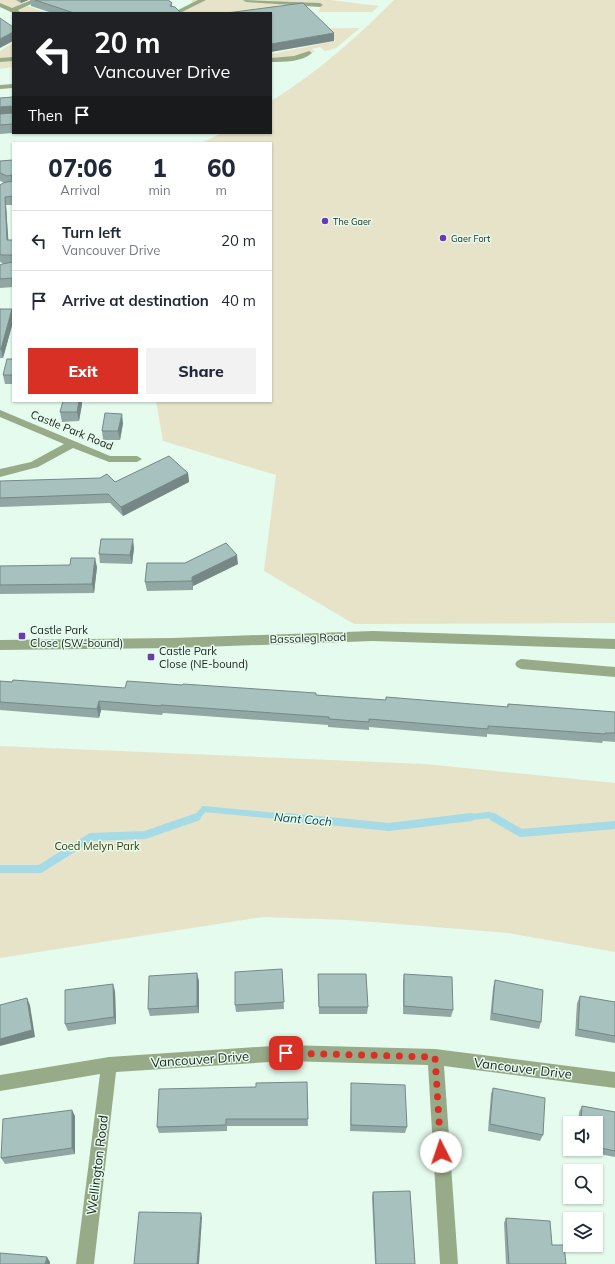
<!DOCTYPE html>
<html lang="en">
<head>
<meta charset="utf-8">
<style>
	:root { --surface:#fff; --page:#f2f2f3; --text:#1f2937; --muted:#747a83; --line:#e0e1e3; --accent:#d93025 }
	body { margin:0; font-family:Mulish,sans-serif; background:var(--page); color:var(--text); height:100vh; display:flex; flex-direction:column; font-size:15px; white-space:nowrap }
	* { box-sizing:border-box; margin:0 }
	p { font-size:13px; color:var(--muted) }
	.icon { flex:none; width:22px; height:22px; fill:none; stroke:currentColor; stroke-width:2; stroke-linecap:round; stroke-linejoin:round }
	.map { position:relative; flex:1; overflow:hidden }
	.side { position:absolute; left:12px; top:142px; width:260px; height:260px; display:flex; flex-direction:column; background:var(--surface); border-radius:0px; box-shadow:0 1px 3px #0004 }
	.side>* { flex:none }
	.hud { position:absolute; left:12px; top:12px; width:260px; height:122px; border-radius:0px; box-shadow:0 1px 3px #0004; background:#202124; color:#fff; overflow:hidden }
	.tools { position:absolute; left:563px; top:1116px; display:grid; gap:8px }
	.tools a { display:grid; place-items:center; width:40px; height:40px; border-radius:0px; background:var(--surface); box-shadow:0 1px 3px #0004; font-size:20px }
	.pin { position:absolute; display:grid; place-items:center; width:34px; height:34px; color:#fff; margin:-17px; border-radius:8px; box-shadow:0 2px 6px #0006 }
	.me { position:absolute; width:44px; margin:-22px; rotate:356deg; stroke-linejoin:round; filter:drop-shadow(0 0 3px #0008) }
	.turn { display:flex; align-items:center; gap:14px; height:84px; padding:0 16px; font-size:18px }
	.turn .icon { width:52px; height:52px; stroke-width:2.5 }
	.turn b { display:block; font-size:28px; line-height:34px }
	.then { display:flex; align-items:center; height:38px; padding:0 16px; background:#0003; gap:8px; font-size:15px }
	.eta { display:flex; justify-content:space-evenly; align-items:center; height:68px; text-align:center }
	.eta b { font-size:24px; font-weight:800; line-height:28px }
	.button { display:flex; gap:8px; margin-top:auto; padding:8px 16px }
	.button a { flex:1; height:46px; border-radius:0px; background:var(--accent); color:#fff; font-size:16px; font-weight:800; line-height:46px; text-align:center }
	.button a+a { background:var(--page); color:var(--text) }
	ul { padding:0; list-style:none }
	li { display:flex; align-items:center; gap:12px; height:60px; padding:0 16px; border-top:1px solid var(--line) }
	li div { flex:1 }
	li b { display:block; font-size:15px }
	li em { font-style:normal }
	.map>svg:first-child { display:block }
	.green { fill:#e6e3c9 }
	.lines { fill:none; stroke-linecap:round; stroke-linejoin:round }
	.stream-far1 { stroke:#a5dae7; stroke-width:6 }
	.stream { stroke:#a5dae7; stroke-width:8 }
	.minor { fill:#98ab88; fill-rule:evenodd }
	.wall { fill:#90a7a3 }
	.shaded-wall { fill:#758885 }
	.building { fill:#a7c2be; stroke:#758885 }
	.route { stroke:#d93025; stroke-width:7; stroke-dasharray:0 12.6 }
	.poi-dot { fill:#6d39b0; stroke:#e5fbed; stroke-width:1.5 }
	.labels { text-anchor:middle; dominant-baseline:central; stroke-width:3; stroke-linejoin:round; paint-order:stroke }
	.far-poi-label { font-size:9px; fill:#212924; stroke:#e5fbed; text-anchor:start }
	.street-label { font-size:11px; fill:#212924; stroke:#e5fbed }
	.poi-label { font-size:11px; fill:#212924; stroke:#e5fbed; text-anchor:start }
	.park-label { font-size:11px; fill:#3f3802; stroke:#e5fbed }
	.water-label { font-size:12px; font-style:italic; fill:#083a44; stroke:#e5fbed }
	.near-street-label { font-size:13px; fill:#212924; stroke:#e5fbed }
</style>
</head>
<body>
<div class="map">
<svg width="615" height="1264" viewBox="0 0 615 1264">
	<rect width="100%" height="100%" fill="#e5fbed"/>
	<g class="green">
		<polygon points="0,0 37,0 25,5 47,13 18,13 0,5"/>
		<polygon points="192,0 330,0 379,6 372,12 319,12 320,6 281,4 279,7 233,13 155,13 182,10 191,5"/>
		<path d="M394,0h221v623l-261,1 -90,-53 12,-96 -113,-34 -7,-40h115v-258h-70l21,-10h49v-32c46,-28 85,-63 123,-101z"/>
		<polygon points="360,28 336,48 325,51 320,47 312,49 315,52 309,53 299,58 271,60 271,54 336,41 329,34 271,29"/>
		<polygon points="13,43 13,67 0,69 0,51"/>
		<polygon points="0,746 425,764 615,783 615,952 508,933 348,920 263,917 0,958"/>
	</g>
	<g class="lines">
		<g class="stream-far1">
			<polyline points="196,818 204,809 298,818"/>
			<polyline points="462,818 489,815 495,818"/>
		</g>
		<g class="stream">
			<polyline points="288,817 389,827 471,817"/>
			<polyline points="493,817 521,833 615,825"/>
			<polyline points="0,869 40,869 91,837 145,835 197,817"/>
		</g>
		<g class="minor">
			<polygon points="32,0 40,0 18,10 21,13 13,13 0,7 0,3 12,8"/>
			<polygon points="198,0 206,0 180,13 172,13"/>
			<polygon points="243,0 320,3 323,5 320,7 246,2"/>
			<path d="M309,51l3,2c-10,9 -28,9 -41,9v-4l23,-2z"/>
			<polygon points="13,57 13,61 0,62 0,58"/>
			<polygon points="13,84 13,88 0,89 0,85"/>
			<polygon points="0,410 110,456 137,456 142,459 137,462 109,462 73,448 38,467 0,477 0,469 31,462 64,444 0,417"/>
			<polygon points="373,631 615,639 615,649 373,641 173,648 0,650 0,640 173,638"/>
			<polygon points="521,659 615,667 615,677 521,669 517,667 515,664 517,661"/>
			<polygon points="286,1045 435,1049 615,1072 615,1088 444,1066 458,1264 440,1264 428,1065 286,1061 116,1072 94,1264 76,1264 100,1074 0,1091 0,1075 109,1057"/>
		</g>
	</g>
	<g class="wall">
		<polygon points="16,0 28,0 21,3"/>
		<polygon points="30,0 168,0 172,3 172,6 181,13 52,13 31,6"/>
		<polygon points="13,97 13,133 0,134 0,98"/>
		<polygon points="13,160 13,205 6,205 8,240 13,240 13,287 0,288 0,265 4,264 0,262 0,185 5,183 0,181 0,161"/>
		<polygon points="0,309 13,314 13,322 3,358 0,358"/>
		<polygon points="13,359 13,384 5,384 3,375"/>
		<polygon points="28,401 45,401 44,402 28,402"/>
		<polygon points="63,401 82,401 82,404 79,421 62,422 60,412"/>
		<polygon points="123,423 120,440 103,440 102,431"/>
		<polygon points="188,473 189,482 123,516 110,503 0,507 0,481 115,482"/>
		<polygon points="134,548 132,564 100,563 99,554"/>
		<polygon points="185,563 238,564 193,586 193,590 147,591 145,582"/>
		<polygon points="0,566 97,567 94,593 0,594"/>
		<polygon points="0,681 125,688 316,695 386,700 507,707 508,704 615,712 615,742 603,741 602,743 487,734 487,737 369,727 369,730 328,727 328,725 163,713 162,715 101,710 99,718 0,710"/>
		<polygon points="282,969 284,1009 236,1012 235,1005"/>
		<polygon points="404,974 453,1010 451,1017 403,1014 403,981"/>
		<polygon points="495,980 541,1022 539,1029 490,1020 493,988"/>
		<polygon points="199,981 199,1013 150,1016 148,1009"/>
		<polygon points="318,982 368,1007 367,1014 319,1014"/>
		<polygon points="115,991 116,1024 68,1031 65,1024"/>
		<polygon points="580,996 615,1002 615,1043 575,1036 577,1003"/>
		<polygon points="307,1082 308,1126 227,1126 227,1131 159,1133 157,1127 256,1087"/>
		<polygon points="351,1083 407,1127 405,1133 350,1131"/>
		<polygon points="493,1088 543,1135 540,1141 488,1131 491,1094"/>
		<polygon points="582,1106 615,1112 615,1157 577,1150 577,1149 596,1149 596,1123 578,1123 579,1112"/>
		<polygon points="75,1116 75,1154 5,1164 1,1158"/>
		<polygon points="373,1192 415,1264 375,1264 372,1197"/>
		<polygon points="506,1218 552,1245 566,1264 506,1264 504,1223"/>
	</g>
	<g class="shaded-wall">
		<polygon points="21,0 28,0 21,3"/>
		<polygon points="13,32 13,41 0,48 0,39"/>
		<polygon points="334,33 334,41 271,52 271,44"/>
		<polygon points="11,106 13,114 0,116 0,107"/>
		<polygon points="5,197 6,205 9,249 7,240"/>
		<polygon points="12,309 13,314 13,322 3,358 1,349"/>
		<polygon points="79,401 82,401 82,404 79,421 77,412"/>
		<polygon points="122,414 123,423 120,440 118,431"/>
		<polygon points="188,473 189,482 123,516 121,507"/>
		<polygon points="133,539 134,548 132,564 130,555"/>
		<polygon points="237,555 238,564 193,586 193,590 192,577"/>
		<polygon points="95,558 97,567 94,593 92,584"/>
		<polygon points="99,701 101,710 99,718 97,709"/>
		<polygon points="197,973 199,981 199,1013 197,1006"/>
		<polygon points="113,984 115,991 116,1024 114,1017"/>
		<polygon points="27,998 30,1005 35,1037 0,1046 0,1039"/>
		<polygon points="72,1110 75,1116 75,1154 72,1148"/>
		<polygon points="201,1213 202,1218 199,1264 197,1264"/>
		<polygon points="47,1257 50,1262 50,1264 45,1264"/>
	</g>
	<g class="building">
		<polygon points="35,0 168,0 172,3 170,6 175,7 181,13 74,13"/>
		<polygon points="303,3 334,33 271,44 271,13 227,13"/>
		<polygon points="0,18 13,27 13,32 0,39"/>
		<polygon points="13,97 13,124 0,125 0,114 12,113 13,108 11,106 0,107 0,98"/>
		<polygon points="13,160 13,196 5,197 7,240 13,240 13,278 0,279 0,265 2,264 13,262 12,255 2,255 0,254 0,185 3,183 12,181 12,175 7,176 0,173 0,161"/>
		<polygon points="0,309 12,309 1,349 0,349"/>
		<polygon points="7,359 13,359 13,375 3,375"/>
		<polygon points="63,401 79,401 77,412 60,412"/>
		<polygon points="105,413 122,414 118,431 102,431"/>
		<polygon points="169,456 188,473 121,507 108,494 0,498 0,481 100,478 107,474 115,482"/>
		<polygon points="101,539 133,539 130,555 99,554"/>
		<polygon points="226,543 237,555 192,577 192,581 145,582 147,563 185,563"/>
		<polygon points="71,558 95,558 92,584 0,585 0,566 70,565"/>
		<polygon points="13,680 125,688 127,681 182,685 183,684 316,693 316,695 386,700 386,697 508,707 508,704 615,712 615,733 605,733 605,734 488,726 488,729 369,719 369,722 329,719 329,717 161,705 161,706 99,701 97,709 0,702 0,681 12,682"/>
		<polygon points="282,969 284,1002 235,1005 235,972"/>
		<polygon points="197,973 197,1006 148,1009 149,976"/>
		<polygon points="318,974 366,974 368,1007 319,1007"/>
		<polygon points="404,974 452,977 453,1010 404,1006"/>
		<polygon points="495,980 543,990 541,1022 492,1013"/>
		<polygon points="113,984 114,1017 65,1024 65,990"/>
		<polygon points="580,996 615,1002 615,1036 578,1029"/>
		<polygon points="27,998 32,1030 0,1039 0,1005"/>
		<polygon points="307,1082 308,1119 226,1119 226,1125 157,1127 159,1089 256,1087 256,1083"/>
		<polygon points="351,1083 405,1085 407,1127 351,1125"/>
		<polygon points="493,1088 545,1098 543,1135 490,1124"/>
		<polygon points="582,1106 615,1112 615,1151 596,1147 596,1123 581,1123"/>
		<polygon points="72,1110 72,1148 1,1158 3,1119"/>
		<polygon points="410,1191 415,1264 376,1264 373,1192"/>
		<polygon points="139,1212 201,1213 197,1264 134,1264"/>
		<polygon points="506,1218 550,1221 552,1245 564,1245 566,1264 509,1264"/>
		<polygon points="0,1253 47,1257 45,1264 0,1264"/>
	</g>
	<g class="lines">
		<polyline class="route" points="286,1053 435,1057 441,1152"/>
	</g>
	<g class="poi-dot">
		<circle cx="325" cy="221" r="4"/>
		<circle cx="443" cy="238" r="4"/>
		<rect x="18" y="632" width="8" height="8" rx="2"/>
		<rect x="147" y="653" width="8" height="8" rx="2"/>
	</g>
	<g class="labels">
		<g class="far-poi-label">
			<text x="333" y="221">The Gaer</text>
			<text x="451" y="238">Gaer Fort</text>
		</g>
		<g class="street-label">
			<text transform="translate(72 430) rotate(22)">Castle Park Road</text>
			<text transform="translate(308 638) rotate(-2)">Bassaleg Road</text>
		</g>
		<g class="poi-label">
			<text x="30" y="630">Castle Park<tspan x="30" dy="13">Close (SW-bound)</tspan></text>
			<text x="159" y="651">Castle Park<tspan x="159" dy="13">Close (NE-bound)</tspan></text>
		</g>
		<g class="park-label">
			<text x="97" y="846">Coed Melyn Park</text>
		</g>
		<g class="water-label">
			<text transform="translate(303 819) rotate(5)">Nant Coch</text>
		</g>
		<g class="near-street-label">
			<text transform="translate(200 1059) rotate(-4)">Vancouver Drive</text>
			<text transform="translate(523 1068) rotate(7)">Vancouver Drive</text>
			<text transform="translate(97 1165) rotate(-83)">Wellington Road</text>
		</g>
	</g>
</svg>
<div class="tools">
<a><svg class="icon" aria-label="sound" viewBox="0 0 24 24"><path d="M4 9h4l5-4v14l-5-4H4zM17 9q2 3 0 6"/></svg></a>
<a><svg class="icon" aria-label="search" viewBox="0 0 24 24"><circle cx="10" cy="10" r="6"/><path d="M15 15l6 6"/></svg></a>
<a><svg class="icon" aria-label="layers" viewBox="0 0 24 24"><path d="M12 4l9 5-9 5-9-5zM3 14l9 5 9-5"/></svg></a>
</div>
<div class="pin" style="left:286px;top:1053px;background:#d93025"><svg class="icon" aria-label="arrive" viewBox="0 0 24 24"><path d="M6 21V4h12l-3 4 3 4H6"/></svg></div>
<svg class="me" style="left:441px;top:1152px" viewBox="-20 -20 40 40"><circle r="19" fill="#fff"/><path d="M0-13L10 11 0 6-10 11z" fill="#d93025"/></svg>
<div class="hud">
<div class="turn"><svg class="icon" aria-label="left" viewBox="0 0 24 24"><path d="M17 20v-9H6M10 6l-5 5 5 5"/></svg><div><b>20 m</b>Vancouver Drive</div></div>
<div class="then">Then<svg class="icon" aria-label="arrive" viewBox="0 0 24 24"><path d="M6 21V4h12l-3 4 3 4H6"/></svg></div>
</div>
<section class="side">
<div class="eta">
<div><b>07:06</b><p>Arrival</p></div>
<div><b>1</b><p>min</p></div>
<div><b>60</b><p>m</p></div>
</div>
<ul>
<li><svg class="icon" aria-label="left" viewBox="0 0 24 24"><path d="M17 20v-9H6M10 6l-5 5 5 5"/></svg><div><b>Turn left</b><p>Vancouver Drive</p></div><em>20 m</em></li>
<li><svg class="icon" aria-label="arrive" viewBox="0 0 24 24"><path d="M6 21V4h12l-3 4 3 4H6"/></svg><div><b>Arrive at destination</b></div><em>40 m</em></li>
</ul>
<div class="button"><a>Exit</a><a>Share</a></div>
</section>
</div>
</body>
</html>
